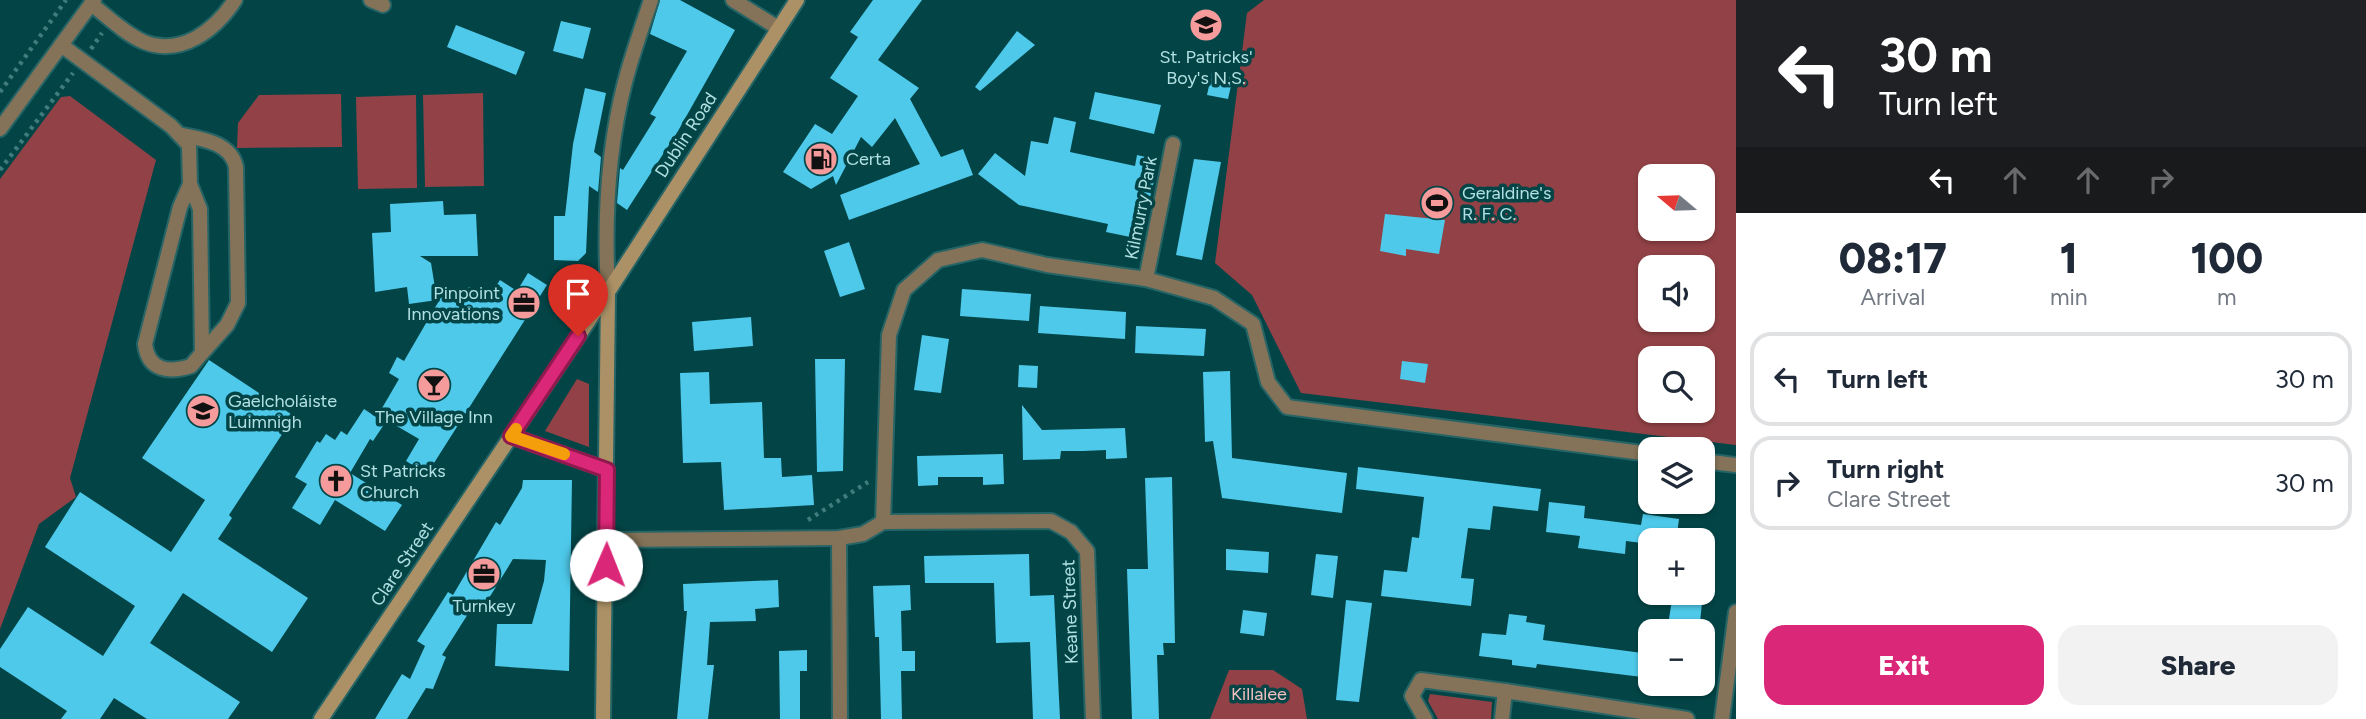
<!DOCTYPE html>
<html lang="en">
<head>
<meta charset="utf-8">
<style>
	:root { --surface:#fff; --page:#f2f2f3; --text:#1f2937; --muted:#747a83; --line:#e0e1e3; --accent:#db2777 }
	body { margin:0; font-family:Figtree,sans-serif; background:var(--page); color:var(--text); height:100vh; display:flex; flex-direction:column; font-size:26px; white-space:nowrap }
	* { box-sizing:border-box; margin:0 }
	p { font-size:23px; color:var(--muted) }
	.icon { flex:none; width:38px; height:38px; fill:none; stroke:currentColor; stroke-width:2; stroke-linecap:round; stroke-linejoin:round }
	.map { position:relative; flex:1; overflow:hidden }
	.drawer { display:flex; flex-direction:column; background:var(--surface); width:630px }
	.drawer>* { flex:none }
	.guide { background:#202124; color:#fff; overflow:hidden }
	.needle { width:46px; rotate:289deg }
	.fabs { position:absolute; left:1638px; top:164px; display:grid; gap:14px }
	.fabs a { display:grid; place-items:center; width:77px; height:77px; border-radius:14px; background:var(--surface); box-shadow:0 2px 5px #0004; font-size:35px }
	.pin { position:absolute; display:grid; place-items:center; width:60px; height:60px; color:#fff; margin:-72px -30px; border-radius:50% 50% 50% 0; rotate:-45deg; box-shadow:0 0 7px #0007 }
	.pin .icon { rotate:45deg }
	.me { position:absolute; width:77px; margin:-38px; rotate:1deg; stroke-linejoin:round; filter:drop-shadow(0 0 5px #0008) }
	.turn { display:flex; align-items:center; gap:24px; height:147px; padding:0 28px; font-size:32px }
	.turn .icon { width:91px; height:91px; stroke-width:2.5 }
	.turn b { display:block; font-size:49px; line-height:60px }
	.lanes { display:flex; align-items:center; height:66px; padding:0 28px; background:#0003; justify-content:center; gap:35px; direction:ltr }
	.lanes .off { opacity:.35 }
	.eta { display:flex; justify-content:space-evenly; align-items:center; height:119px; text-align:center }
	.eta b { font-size:42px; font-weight:800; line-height:49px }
	.button { display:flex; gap:14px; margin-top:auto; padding:14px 28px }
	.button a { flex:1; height:80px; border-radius:21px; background:var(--accent); color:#fff; font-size:28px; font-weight:800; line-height:80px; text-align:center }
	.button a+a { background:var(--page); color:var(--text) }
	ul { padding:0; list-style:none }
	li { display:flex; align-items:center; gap:21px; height:94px; margin:0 14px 10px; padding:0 14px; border:4px solid var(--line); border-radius:21px }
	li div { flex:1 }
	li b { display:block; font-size:26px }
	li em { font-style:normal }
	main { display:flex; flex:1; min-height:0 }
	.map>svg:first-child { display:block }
	.green { fill:#924246; fill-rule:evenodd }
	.building { fill:#4ec9ea }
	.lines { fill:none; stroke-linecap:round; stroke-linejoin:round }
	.lane-casing { stroke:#266466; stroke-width:18 }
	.street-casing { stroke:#266466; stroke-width:18 }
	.secondary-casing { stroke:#266466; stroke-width:18 }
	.path { stroke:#407b7d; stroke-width:4.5; stroke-dasharray:3.5 5; stroke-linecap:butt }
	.lane { stroke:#847358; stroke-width:14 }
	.street { stroke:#847358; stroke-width:14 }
	.secondary { stroke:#ac9166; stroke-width:14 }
	.route-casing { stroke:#8e194d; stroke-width:18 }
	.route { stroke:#db2777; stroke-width:12 }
	.slow { stroke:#f59e0b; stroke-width:12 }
	.labels { text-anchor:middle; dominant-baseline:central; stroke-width:7; stroke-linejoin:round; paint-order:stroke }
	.poi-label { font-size:18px; fill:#b1e0e2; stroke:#034547; text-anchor:start }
	.street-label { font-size:18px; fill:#b1e0e2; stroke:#034547 }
	.park-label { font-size:18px; fill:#f2bfbf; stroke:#034547 }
</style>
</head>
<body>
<main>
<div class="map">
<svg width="1736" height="719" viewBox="0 0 1736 719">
	<rect width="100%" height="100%" fill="#034547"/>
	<g class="green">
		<path d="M1264,0h472v445l-435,-52 -49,-98 -37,-32 32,-250zM1650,177h53v52h-53zM1650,268h53v52h-53zM1650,359h53v52h-53z"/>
		<polygon points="483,93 484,186 425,187 423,95"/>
		<polygon points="341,94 342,147 237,148 238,123 259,95"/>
		<polygon points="416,95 417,188 358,189 356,97"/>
		<polygon points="70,96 156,160 70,478 76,497 39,524 0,629 0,179 61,97"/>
		<polygon points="577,379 589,384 589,447 545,431"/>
		<polygon points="1229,670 1273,670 1302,689 1307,719 1210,719"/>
		<polygon points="1430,694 1492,702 1491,719 1438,719 1428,701"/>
	</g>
	<g class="building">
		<polygon points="660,0 680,0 735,30 678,131 627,210 617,203 620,168 623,170 656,117 650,114 687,51 650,34"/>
		<polygon points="873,0 922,0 878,60 919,88 910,99 941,157 963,149 973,175 849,220 840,195 920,164 895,118 872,147 861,137 836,185 833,176 811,189 783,172 815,124 832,134 858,96 830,78 858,37 850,32"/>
		<polygon points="561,21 591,28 583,59 553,51"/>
		<polygon points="456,25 525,52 516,75 447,47"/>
		<polygon points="1017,31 1035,45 980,91 975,87"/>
		<polygon points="1212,72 1233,77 1228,99 1207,95"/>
		<polygon points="585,88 606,93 594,152 601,157 598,192 589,186 586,253 578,261 554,260 554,216 565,216 573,144"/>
		<polygon points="1095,92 1161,105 1154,134 1089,119"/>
		<polygon points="1054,117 1076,122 1070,152 1135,166 1137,155 1159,160 1140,239 1106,232 1108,224 1019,205 978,174 995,153 1025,176 1031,141 1048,144"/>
		<polygon points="1194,159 1221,162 1202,260 1176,255"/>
		<polygon points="443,201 444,215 476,214 478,256 420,256 431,263 437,300 409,304 407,287 375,292 372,233 391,232 390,204"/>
		<polygon points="1385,214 1445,220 1439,254 1406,249 1406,256 1380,251"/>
		<polygon points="849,242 865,289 840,297 824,251"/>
		<polygon points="528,273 547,285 427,474 406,461 419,439 378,415 399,379 389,373 397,357 404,361 443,294 458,304 469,287 487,300 500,280 517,291"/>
		<polygon points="962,289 1031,294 1029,321 960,316"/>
		<polygon points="1040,306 1126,312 1125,339 1038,333"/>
		<polygon points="751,317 753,346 694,351 692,322"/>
		<polygon points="1136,326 1206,329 1204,356 1135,353"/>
		<polygon points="922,335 949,339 941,393 914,390"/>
		<polygon points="815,359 845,359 843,471 817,472"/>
		<polygon points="209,360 294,416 229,515 232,518 218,539 308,598 272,652 183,593 150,643 240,702 228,719 147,719 114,698 100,719 61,719 67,711 0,667 0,649 28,607 103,656 135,606 45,547 80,492 171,552 205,500 142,458"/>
		<polygon points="1402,361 1428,364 1425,383 1400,379"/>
		<polygon points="1019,365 1038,366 1037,388 1018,387"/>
		<polygon points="1230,371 1232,458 1347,473 1342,513 1222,498 1213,441 1205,442 1203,372"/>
		<polygon points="709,372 710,404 762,402 764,458 781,458 782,477 812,475 814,505 724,510 721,462 683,463 680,373"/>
		<polygon points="1022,405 1042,430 1125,428 1127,458 1106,459 1106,450 1083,451 1061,451 1060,459 1023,460"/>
		<polygon points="364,409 385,423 373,441 370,439 350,473 402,505 385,531 335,500 320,525 292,508 307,484 295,477 317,441 320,443 326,434 335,440 341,431 347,435"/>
		<polygon points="1003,454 1004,484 983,485 983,477 938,477 938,485 918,486 917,456"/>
		<polygon points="1358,467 1541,489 1538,511 1493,506 1490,530 1468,528 1461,578 1474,579 1471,606 1381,596 1384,570 1407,572 1412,537 1419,538 1424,497 1356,489"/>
		<polygon points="1172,477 1175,643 1163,643 1164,655 1157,655 1159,719 1132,719 1127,569 1148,569 1145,478"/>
		<polygon points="523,480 572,480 569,671 495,666 497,624 532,624 544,581 546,560 513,559 481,611 473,606 442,655 446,657 433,689 426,688 407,719 375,719 402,674 410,679 425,646 417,641 448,592 453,595 496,522 500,525 522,488"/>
		<polygon points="1549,502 1585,506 1584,518 1609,521 1641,525 1643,514 1679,519 1676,541 1650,541 1650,544 1626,541 1625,554 1578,548 1580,536 1546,532"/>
		<polygon points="1226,549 1269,552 1268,573 1226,570"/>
		<polygon points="1029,554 1030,596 1054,595 1060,719 1033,719 1030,642 996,643 994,583 925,583 924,556"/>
		<polygon points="1316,554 1338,556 1333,598 1311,595"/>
		<polygon points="778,580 779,607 755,609 756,621 710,622 707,665 714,665 708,719 677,719 687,611 684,611 683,584"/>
		<polygon points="910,585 911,610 901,611 902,651 915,651 915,671 901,671 902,719 881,719 879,637 875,637 873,586"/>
		<polygon points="1673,593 1703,593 1699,632 1667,632"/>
		<polygon points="1346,600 1372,603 1359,702 1336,700"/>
		<polygon points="1243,610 1267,613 1264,636 1240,633"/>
		<polygon points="1509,614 1527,616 1526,622 1545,625 1543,640 1650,654 1650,678 1537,664 1536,668 1512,665 1512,660 1479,656 1482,633 1506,635"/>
		<polygon points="807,650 807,671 800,671 800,719 780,719 779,651"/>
	</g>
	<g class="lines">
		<defs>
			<g id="lane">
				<polyline points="371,0 383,5"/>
				<path d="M91,4c16,12 34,30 53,38 38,15 72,-13 91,-42"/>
				<path d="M61,45l110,81 18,19 1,39 10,25 2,144 -11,13c-22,7 -43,5 -46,-22l35,-137 10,-23"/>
				<path d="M182,135c21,4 49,8 54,32l2,136 -11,22 -25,28"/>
			</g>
			<g id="street">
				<polyline points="733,0 778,28"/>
				<polyline points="0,129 94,0"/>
				<polyline points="1146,279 1173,144"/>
				<path d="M608,292c-4,-71 -1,-141 17,-210 7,-27 17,-55 26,-82"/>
				<polyline points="1703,461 1736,465"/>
				<polyline points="883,522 889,335 904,290 938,260 982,250 1047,265 1146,279 1214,298 1253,324 1268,382 1287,407 1650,454"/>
				<polyline points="839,538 840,719"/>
				<polyline points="606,540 839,538 863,534 883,522 1051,521 1071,532 1087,551 1093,719"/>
				<polyline points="1425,719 1412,696 1421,680 1505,691"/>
				<polyline points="1502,719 1505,691 1687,719"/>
				<polyline points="1722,719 1736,612"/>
			</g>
			<g id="secondary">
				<polyline points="511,436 607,470"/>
				<polyline points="321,719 608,292 797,0"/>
				<polyline points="603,719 608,293"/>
			</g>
		</defs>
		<use href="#lane" class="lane-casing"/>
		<use href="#street" class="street-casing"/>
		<use href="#secondary" class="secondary-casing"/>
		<g class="path">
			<polyline points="91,49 102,33"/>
			<polyline points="0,92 66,0"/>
			<polyline points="0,170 73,73"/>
			<polyline points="808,520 868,482"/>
		</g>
		<use href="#lane" class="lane"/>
		<use href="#street" class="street"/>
		<use href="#secondary" class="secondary"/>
	</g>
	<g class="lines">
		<defs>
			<polyline id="route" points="578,336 511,436 607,470 606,565"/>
		</defs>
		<use href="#route" class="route-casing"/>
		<use href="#route" class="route"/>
		<polyline class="slow" points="516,429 511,436 564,454"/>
	</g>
	<defs>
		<symbol id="school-disc" viewBox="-11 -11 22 22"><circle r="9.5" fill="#f59b9c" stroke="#034547"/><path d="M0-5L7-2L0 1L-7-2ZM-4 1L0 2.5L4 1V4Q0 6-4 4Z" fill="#111"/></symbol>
		<symbol id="fuel-disc" viewBox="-11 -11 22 22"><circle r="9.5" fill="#f59b9c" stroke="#034547"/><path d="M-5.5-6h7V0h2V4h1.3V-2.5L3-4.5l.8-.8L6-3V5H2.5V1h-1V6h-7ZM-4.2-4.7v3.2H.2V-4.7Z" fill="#111"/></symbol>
		<symbol id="stadium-disc" viewBox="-11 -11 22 22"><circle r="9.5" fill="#f59b9c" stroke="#034547"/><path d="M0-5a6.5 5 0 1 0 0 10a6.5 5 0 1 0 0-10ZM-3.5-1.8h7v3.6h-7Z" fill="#111"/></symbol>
		<symbol id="office-disc" viewBox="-11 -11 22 22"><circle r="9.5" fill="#f59b9c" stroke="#034547"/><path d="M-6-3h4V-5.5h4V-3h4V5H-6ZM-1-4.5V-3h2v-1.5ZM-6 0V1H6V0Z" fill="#111"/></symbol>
		<symbol id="bar-disc" viewBox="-11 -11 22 22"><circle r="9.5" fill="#f59b9c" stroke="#034547"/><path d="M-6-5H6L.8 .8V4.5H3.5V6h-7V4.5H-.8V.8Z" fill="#111"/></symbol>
		<symbol id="church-disc" viewBox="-11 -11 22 22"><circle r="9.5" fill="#f59b9c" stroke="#034547"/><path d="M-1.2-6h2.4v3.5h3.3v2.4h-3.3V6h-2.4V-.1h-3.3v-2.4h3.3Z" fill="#111"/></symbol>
	</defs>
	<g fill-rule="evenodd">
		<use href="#school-disc" x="1187" y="6" width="38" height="38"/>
		<use href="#fuel-disc" x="802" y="140" width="38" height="38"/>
		<use href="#stadium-disc" x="1418" y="184" width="38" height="38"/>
		<use href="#office-disc" x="505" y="284" width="38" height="38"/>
		<use href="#bar-disc" x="415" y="366" width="38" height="38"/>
		<use href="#school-disc" x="184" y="392" width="38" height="38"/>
		<use href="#church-disc" x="317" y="462" width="38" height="38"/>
		<use href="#office-disc" x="465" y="555" width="38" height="38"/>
	</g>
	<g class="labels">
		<g class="poi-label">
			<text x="1206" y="57" text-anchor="middle">St. Patricks'<tspan x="1206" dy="21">Boy's N.S.</tspan></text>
			<text x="846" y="159">Certa</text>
			<text x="1462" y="193">Geraldine's<tspan x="1462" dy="21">R. F. C.</tspan></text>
			<text x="500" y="293" text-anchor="end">Pinpoint<tspan x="500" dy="21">Innovations</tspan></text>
			<text x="228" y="401">Gaelcholáiste<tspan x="228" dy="21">Luimnigh</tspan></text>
			<text x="434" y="417" text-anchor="middle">The Village Inn</text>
			<text x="360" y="471">St Patricks<tspan x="360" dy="21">Church</tspan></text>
			<text x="484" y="606" text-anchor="middle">Turnkey</text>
		</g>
		<g class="street-label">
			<text transform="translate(686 135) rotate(-57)">Dublin Road</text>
			<text transform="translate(1141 208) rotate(-79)">Kilmurry Park</text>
			<text transform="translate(402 564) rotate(-56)">Clare Street</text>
			<text transform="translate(1070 612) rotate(-92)">Keane Street</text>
		</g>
		<g class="park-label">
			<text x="1259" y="694">Killalee</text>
		</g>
	</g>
</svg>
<div class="fabs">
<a><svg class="needle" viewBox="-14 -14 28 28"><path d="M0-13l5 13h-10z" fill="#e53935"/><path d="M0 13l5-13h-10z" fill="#747a83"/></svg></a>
<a><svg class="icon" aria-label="sound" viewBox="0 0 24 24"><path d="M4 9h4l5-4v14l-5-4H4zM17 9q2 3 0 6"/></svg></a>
<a><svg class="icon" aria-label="search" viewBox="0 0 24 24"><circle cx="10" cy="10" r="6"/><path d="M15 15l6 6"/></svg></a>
<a><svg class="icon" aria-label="layers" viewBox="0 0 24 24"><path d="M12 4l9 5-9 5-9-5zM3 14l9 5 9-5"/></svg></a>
<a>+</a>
<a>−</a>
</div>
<div class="pin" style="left:578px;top:336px;background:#d93025"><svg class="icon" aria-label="arrive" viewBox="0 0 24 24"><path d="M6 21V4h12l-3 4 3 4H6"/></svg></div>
<svg class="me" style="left:606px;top:565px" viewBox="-20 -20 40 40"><circle r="19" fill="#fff"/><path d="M0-13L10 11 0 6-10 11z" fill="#db2777"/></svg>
</div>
<section class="drawer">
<div class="guide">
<div class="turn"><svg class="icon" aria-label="left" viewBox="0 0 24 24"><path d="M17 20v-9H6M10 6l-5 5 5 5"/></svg><div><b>30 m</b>Turn left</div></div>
<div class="lanes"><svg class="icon" aria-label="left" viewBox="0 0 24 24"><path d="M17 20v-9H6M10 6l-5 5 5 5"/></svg><svg class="icon off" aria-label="ahead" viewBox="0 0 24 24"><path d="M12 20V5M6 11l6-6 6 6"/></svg><svg class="icon off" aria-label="ahead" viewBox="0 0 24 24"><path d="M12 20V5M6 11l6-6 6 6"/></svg><svg class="icon off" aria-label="right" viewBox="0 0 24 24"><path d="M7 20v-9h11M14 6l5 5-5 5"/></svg></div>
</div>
<div class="eta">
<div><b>08:17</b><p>Arrival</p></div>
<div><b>1</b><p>min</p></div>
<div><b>100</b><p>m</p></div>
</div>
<ul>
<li><svg class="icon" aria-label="left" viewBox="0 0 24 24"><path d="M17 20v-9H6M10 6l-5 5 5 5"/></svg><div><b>Turn left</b></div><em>30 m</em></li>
<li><svg class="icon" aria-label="right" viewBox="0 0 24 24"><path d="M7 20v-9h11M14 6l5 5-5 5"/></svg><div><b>Turn right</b><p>Clare Street</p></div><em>30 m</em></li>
</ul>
<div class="button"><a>Exit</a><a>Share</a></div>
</section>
</main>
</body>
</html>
